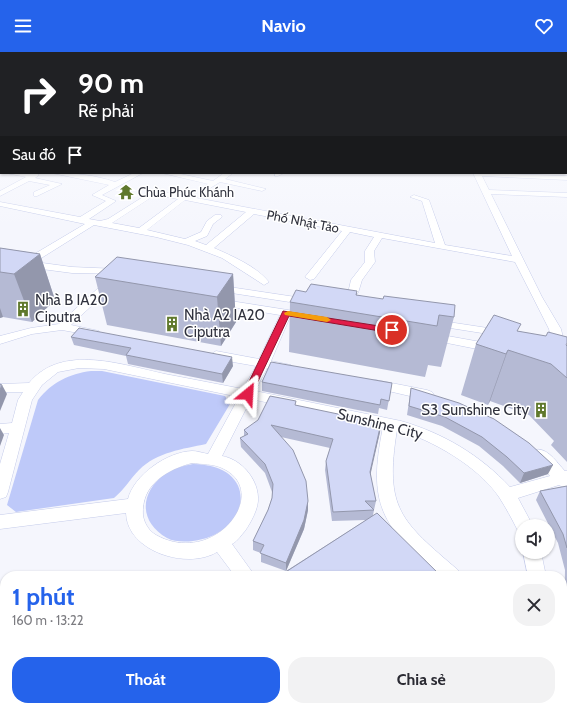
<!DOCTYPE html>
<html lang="vi">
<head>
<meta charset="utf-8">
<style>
	:root { --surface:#fff; --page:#f2f2f3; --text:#2b2b33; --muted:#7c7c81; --accent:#2563eb }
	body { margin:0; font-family:Cabin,sans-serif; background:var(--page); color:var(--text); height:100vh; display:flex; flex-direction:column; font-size:15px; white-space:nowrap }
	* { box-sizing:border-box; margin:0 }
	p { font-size:13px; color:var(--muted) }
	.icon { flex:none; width:22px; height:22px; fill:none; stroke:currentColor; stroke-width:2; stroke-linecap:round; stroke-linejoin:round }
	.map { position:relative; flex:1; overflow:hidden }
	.panel { position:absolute; left:0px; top:519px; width:567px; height:140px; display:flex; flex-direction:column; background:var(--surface); border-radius:16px 16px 0 0; box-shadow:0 1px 3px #0004 }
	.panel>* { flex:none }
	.hud { position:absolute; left:0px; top:0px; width:567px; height:122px; box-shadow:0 1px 3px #0004; background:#202124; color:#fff; overflow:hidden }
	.fabs { position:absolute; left:515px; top:467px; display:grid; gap:8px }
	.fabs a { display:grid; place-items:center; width:40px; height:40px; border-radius:50%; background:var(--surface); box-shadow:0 1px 3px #0004; font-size:20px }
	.pin { position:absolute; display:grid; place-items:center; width:34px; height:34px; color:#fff; margin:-17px; border:2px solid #fff; border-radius:50%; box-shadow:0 1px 4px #0007 }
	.me { position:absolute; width:44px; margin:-22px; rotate:27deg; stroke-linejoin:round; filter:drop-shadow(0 0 3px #0008) }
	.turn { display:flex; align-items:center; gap:14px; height:84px; padding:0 12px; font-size:18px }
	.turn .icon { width:52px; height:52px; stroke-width:2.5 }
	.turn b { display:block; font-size:28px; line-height:34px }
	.then { display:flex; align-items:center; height:38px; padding:0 12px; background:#0003; gap:8px; font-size:15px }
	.round { display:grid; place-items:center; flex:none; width:42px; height:42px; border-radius:16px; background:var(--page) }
	.overview { display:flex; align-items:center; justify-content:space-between; height:68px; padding:0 12px }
	h1 { font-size:24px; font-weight:800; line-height:30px; color:var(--accent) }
	.cta { display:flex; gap:8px; margin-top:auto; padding:8px 12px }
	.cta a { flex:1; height:46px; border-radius:16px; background:var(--accent); color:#fff; font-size:16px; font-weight:800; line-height:46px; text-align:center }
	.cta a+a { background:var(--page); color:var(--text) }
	header { display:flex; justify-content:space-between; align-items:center; height:52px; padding:0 12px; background:var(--accent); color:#fff; font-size:18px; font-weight:800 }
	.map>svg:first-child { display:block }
	.green { fill:#bec9f9 }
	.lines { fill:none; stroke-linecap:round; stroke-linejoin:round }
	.minor-casing { stroke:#c4cbea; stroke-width:1 }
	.major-casing { stroke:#747fb9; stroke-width:1 }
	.minor { fill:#fff; fill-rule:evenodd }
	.major { fill:#c2cbfd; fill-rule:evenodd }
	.wall { fill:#b5bad4; fill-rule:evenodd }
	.shaded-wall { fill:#9397ac }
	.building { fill:#d2d8f6; stroke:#9397ac }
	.route { fill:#e11d48; stroke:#92132f }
	.slow { fill:#f59e0b }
	.labels { text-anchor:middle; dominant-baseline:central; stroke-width:3; stroke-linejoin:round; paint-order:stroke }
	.far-poi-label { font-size:13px; fill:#30323e; stroke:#fff; text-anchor:start }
	.far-street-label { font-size:13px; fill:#30323e; stroke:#fff }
	.poi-label { font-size:15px; fill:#30323e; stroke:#fff; text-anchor:start }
	.street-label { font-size:15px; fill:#30323e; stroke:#fff }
</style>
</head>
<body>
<header><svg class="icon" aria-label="menu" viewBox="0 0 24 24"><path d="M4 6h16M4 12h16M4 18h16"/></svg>Navio<svg class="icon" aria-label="heart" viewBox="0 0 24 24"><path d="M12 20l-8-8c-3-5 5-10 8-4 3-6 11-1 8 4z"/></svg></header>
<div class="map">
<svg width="567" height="659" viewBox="0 0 567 659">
	<rect width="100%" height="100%" fill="#f5f6fd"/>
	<g class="green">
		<path d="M91,319h11l123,25 5,8 -24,40c-23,5 -49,8 -67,26 -9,9 -15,20 -25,28l-98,14 -9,-7 31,-105c14,-18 31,-26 53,-29z"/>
		<path d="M193,412c69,1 58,70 0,77 -8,1 -19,1 -26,-3 -28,-16 -28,-45 -2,-64 8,-6 18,-8 28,-10z"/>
	</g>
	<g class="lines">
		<defs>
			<g id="minor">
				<rect x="566" y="93" width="1" height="4"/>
				<rect x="566" y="112" width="1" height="4"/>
				<polygon points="6,121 36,121 39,123 35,126 62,132 37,144 34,144 34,140 50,133 29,129 0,144 0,139 26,125"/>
				<path d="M52,121c22,0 43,2 63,9l19,-9h9l-41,22 14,6 -27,18 11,2 8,-2 46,-29 281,53 -13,-42 -12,-4 4,-2 15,5 16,45 67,11 -39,-83 94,3v4l-85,-4 7,14 78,3v4l-76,-3 51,103 19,32 3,13 -6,4 -6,-4 -3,-13 -34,-67 -133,-24 -8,13 1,11 -13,18 -4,13 -5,3 -5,-3 3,-13 14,-18v-11l9,-14 -24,-5 -36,47 -4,1 -5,-3 37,-46 -88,-17 -40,34c18,8 42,18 55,34l-5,3 -42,-27 -34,-13 -32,-8 -62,-12 -59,37 37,5 46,2 5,3 -2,2 -49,-1 -38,-5h-34v-6h21l64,-38 -85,-18v-4l80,15 26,-16 -14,-6 17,-10zM155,143l23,4 -39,29 -27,-5zM185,148l61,12 -40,33 -11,-4 12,-5 6,-12 9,-7 -1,-2h-6l-8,6 -6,11 -16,7 -38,-9z"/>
				<polygon points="162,121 176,121 213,129 224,121 233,121 225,127 266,137 262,139 220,130 207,138 203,136 208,132"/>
				<polygon points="275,121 284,121 278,124 275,124"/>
				<polygon points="112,226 116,227 117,229 116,231 71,273 99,279 101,281 99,283 95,284 62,278 32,282 0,292 0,284 31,276 59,272 108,227"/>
				<polygon points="216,233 309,247 314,250 309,253 212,238 211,236"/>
				<path d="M218,247l89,14 6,3 -6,3 -17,-2 -19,44 20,4 2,3 -2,3 -4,1 -20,-4 -12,23 146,30c42,12 79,34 109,66l40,-11 -19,-22 3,-4c13,-4 23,13 31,21h2v18l-8,-4 -41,13 15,28h-11v7l-4,-2c-6,-12 -12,-23 -19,-34 -20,-30 -68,-58 -102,-67 -13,79 4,91 61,140l2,6h-22c-56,-51 -71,-71 -55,-149l-132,-28 -29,57c18,3 35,21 36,41 1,11 -7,25 -13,34 -4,4 -7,10 -13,13l23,32h-20l-18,-24c-29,18 -90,0 -91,-39l-126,16v-14l128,-16c6,-24 39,-47 64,-48 5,0 11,2 16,3l31,-57 -135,-28 -25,-1 -21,4 -16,13 -10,15 -24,92 -2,5 -6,2v-35l9,-31 -9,1v-10l12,-1 6,-23 5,-8h-23v-8l29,-1c33,-40 93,-18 136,-9 26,5 52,10 78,15l13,-23 -40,-7 -6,-4 6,-4 43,8 21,-44 -66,-11 -1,-2zM192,411c9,1 22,1 30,5 51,23 -7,100 -66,67 -7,-4 -12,-12 -13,-20 -2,-30 23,-45 49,-52z"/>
				<polygon points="435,268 501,278 507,281 501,284 431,273 429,271"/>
				<polygon points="431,281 492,292 498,296 492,300 427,287 425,285"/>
				<polygon points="376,328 427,338 432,340 434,343 432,346 427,348 371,335 369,332 371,329"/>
				<polygon points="523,500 541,500 546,524 528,524"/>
				<polygon points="334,654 358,654 360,659 336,659"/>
				<polygon points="447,654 473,654 471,659 445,659"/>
			</g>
			<g id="major">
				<polygon points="0,82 1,85 0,85"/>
				<rect x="566" y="89" width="1" height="4"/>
			</g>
		</defs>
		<use href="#minor" class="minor-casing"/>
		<use href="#major" class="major-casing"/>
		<use href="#minor" class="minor"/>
		<use href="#major" class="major"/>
	</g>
	<g class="wall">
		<polygon points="0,196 40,202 55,248 32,270 3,265 0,266"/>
		<polygon points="233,222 236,270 221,294 107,273 95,225"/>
		<polygon points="357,239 357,243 454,265 441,315 428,313 425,325 289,300 290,250 306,240"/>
		<polygon points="519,279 567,294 567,410 551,393 554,389 529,363 490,349 488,353 461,343 476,292"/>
		<polygon points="71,285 233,314 223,331 128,312 126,304 74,293"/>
		<polygon points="262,330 392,331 387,358 379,356 378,362 262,339"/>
		<polygon points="411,336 548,422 520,431 503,414 479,394 442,374 407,363"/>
		<path d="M296,353l84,27 -10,41 6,28 -2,9 -1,5 68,61h-160v-1l5,-4 -25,-9v-9l-8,-3v-9l15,-31 4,-12v-6l-7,-19 -24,-26 -1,-9 4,-2v-6zM281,385l49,11 -4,13 -1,9 7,51 34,-1 -80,51 18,-42 4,-19z"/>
		<polygon points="567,434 567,618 562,615 562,579 564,572 565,518 558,491 536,448 540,439"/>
		<polygon points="369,654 416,654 411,659 373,659"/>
	</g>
	<g class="shaded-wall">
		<polygon points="40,202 55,248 32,270 14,222"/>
		<polygon points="233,222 236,270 221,294 217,245"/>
		<polygon points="0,256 3,265 0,266"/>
		<polygon points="508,298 490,349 488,353 506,302"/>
		<polygon points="232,305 233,314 223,331 222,322"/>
		<polygon points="2,333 7,342 0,359 0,338"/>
		<polygon points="381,371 380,380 369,429 370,420"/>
		<polygon points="0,376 4,383 0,394"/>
		<polygon points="553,413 548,422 520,431 524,421"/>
		<polygon points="308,449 308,458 304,477 286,519 286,511"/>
		<polygon points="412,654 416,654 411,659 406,659"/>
	</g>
	<g class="building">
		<polygon points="0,196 40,202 14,222 0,220"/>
		<polygon points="117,205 233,222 217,245 95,225"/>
		<polygon points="311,232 357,239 356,243 383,247 384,244 455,253 454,265 439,263 437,274 290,250 296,238 306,240"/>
		<polygon points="494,263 521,272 517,279 546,284 548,280 567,285 567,291 566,293 567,294 567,326 551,312 508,298 506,302 476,292"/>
		<polygon points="79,276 232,305 222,322 126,303 131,296 71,285"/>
		<polygon points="271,310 392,331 389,349 381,347 380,353 262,330"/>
		<polygon points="0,332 2,333 0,338"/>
		<polygon points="411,336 459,351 494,367 529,391 553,413 524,421 507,405 482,385 445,365 409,354"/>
		<polygon points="270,344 296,349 295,353 381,371 370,420 376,449 365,449 374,458 333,460 326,409 333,387 271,373 293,398 306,429 308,449 304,468 286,511 260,501 264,493 253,489 268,458 272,446 273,432 265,412 240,386 248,382 244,378 258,368"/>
		<polygon points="567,434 567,496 563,482 540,439"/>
		<polygon points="377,461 441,524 282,524 281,523"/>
		<polygon points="567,575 567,606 562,603 562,592"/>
		<polygon points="562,622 567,626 567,659 494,659 498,654 524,654 525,655 525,654 562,654"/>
		<polygon points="377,654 412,654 406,659 381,659"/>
	</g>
	<linearGradient id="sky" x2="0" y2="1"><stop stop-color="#81a7e2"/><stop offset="0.47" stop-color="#fafbfe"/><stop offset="1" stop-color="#fafbfe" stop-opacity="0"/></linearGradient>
	<rect width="567" height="175" fill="url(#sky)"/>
	<polygon class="route" points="283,259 392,276 396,278 392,281 289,264 252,342 251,344 244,344 243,342"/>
	<polygon class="slow" points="288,259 327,265 331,268 327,270 285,263 284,261"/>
	<defs>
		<symbol id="temple-bare" viewBox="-9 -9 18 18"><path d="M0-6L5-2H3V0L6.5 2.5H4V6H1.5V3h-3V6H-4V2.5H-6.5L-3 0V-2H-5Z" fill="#5f782b" stroke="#fff" stroke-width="2.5" paint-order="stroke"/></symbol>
		<symbol id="building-bare" viewBox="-9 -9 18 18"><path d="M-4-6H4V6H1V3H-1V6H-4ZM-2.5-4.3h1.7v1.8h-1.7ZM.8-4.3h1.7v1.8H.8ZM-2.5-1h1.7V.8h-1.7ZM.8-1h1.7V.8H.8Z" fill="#5f782b" stroke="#fff" stroke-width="2.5" paint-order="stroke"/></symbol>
	</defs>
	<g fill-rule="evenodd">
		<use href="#temple-bare" x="115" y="129" width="22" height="22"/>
		<use href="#building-bare" x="12" y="246" width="22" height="22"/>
		<use href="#building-bare" x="161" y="261" width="22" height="22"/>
		<use href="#building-bare" x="530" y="347" width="22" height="22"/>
	</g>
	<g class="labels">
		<g class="far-poi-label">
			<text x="138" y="140">Chùa Phúc Khánh</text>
		</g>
		<g class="far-street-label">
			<text transform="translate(303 169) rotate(11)">Phố Nhật Tảo</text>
		</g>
		<g class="poi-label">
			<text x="35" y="248">Nhà B IA20<tspan x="35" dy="17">Ciputra</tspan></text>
			<text x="184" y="263">Nhà A2 IA20<tspan x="184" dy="17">Ciputra</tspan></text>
			<text x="529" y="358" text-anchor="end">S3 Sunshine City</text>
		</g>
		<g class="street-label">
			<text transform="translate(380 372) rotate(14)">Sunshine City</text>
		</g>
	</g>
</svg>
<div class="fabs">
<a><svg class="icon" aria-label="sound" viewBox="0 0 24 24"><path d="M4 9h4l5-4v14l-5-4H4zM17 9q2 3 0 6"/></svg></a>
</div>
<div class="pin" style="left:392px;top:278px;background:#d93025"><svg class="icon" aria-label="arrive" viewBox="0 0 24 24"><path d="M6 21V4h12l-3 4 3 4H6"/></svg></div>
<svg class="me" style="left:248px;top:342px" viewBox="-20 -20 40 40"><path d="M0-17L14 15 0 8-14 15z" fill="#e11d48" stroke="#fff" stroke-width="4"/></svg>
<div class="hud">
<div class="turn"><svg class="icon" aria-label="right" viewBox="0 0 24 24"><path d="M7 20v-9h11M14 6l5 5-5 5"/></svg><div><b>90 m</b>Rẽ phải</div></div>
<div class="then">Sau đó<svg class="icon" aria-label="arrive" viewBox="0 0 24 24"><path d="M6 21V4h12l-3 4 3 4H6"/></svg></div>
</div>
<section class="panel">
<div class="overview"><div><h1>1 phút</h1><p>160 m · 13:22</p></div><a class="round"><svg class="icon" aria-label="close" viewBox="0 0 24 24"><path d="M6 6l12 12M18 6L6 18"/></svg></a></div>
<div class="cta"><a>Thoát</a><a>Chia sẻ</a></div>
</section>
</div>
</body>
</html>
